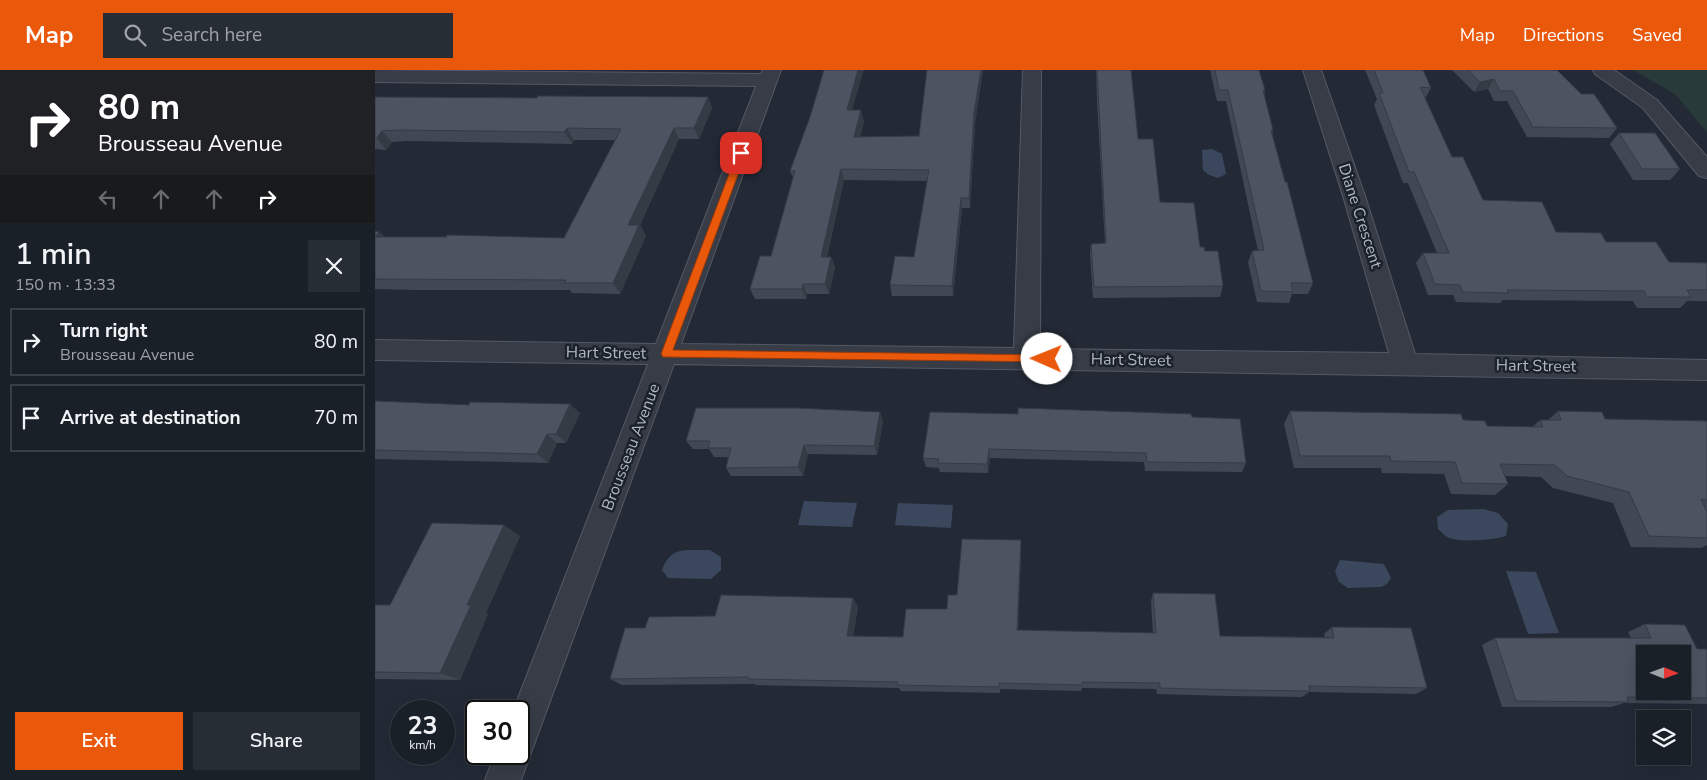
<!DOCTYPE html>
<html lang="en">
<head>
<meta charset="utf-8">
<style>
	:root { --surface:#1a2028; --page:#272d34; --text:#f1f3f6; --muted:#9fa3a8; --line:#383e45; --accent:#ea580c }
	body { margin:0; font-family:"Nunito Sans",sans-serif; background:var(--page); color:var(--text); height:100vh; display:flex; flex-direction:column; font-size:19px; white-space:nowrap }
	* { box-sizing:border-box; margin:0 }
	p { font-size:16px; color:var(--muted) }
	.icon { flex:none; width:28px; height:28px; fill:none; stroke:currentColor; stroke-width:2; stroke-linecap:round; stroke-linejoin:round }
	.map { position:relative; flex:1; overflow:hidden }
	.drawer { display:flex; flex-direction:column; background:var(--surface); width:375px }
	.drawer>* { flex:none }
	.hud { background:#202124; color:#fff; overflow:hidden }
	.needle { width:32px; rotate:91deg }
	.buttons { position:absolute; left:1261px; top:575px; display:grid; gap:10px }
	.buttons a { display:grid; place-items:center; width:55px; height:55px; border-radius:0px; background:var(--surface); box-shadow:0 5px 20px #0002,0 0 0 1px var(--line); font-size:25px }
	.speed { position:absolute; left:15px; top:630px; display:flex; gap:10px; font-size:25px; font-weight:700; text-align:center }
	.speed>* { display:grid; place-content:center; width:65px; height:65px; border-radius:50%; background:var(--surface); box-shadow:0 5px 20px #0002,0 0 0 1px var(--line); line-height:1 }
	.speed small { font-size:12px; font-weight:400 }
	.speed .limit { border:2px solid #111; border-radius:8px; background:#fff; color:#111 }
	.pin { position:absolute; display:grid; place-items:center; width:42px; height:42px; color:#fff; margin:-21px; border-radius:10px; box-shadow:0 2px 8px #0006 }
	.me { position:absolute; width:55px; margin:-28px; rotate:271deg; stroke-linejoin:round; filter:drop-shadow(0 0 4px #0008) }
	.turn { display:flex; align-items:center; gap:18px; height:105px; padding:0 15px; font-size:22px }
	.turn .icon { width:65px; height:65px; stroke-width:2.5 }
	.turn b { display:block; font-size:35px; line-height:42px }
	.lanes { display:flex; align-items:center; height:48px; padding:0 15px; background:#0003; justify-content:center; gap:25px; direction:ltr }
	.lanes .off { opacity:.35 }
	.round { display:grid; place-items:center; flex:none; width:52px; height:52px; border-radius:0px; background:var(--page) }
	.summary { display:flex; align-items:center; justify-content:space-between; height:85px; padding:0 15px }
	h1 { font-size:30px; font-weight:600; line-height:38px }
	.cta { display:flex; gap:10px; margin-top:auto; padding:10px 15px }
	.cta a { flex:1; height:58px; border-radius:0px; background:var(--accent); color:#fff; font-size:20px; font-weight:600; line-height:58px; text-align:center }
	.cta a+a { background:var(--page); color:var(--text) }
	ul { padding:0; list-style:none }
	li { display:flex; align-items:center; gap:15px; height:68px; margin:0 10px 8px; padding:0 5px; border:2px solid var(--line); border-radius:0px }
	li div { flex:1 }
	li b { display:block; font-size:19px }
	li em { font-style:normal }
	header { display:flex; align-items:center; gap:30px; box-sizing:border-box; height:70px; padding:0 25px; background:var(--accent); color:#fff }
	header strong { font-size:24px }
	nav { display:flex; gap:28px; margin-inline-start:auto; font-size:18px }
	.search { width:350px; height:45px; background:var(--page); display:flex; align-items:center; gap:12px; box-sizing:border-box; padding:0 18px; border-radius:0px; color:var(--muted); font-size:19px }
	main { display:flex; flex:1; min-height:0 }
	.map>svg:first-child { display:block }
	.green { fill:#293a3b }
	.water { fill:#3a475d }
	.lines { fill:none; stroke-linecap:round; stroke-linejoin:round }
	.street-casing { stroke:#545a65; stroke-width:2 }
	.street { fill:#373c47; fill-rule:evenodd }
	.wall { fill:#414854 }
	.shaded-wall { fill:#353b45 }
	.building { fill:#4c5462; stroke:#353b45; fill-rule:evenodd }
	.route { fill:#ea580c; stroke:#983908 }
	.labels { text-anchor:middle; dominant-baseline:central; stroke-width:5; stroke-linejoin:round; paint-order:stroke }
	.street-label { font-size:16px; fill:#b1b7c3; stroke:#1c222b }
</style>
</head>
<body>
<header>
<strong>Map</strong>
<div class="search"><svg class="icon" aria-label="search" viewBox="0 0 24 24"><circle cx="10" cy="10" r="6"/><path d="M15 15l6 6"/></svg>Search here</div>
<nav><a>Map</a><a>Directions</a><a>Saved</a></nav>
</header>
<main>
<section class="drawer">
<div class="hud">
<div class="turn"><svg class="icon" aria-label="right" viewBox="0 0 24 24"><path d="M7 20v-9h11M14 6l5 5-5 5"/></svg><div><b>80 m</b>Brousseau Avenue</div></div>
<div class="lanes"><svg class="icon off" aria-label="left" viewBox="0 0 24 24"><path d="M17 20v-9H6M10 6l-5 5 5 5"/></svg><svg class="icon off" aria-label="ahead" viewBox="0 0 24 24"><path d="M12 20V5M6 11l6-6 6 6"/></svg><svg class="icon off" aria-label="ahead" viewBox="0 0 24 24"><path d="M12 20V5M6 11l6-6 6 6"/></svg><svg class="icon" aria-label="right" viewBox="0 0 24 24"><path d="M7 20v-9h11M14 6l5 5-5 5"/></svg></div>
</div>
<div class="summary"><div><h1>1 min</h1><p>150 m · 13:33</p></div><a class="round"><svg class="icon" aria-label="close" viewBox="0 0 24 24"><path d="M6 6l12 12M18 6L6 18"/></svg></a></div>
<ul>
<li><svg class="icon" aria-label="right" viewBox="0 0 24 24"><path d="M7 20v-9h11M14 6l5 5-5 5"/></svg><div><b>Turn right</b><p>Brousseau Avenue</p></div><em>80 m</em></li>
<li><svg class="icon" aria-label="arrive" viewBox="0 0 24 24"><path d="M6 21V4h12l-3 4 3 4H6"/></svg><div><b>Arrive at destination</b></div><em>70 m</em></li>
</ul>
<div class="cta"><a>Exit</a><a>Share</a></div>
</section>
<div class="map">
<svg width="1332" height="710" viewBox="0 0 1332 710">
	<rect width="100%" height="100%" fill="#232a36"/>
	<polygon class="green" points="1258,0 1332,0 1332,62 1300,24"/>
	<g class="water">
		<polygon points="837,79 847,84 851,104 843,108 834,105 828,100 827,80"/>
		<polygon points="429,431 482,433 477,457 423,455"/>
		<polygon points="523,433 578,435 576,458 520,455"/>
		<path d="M1108,439l15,4 10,11 -2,12c-12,4 -48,7 -59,1 -3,-2 -7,-6 -9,-8l-1,-12 11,-7z"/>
		<path d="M335,480l11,7v13l-10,9 -43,-1 -6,-8c9,-25 25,-19 48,-20z"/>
		<polygon points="965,490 1009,494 1016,508 1012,514 1006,517 973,518 964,512 960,501"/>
		<polygon points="1131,501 1161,502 1184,563 1153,564"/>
	</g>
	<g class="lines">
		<defs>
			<g id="street">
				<polygon points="0,0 386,4 388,0 406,0 306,274 639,278 648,0 666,0 665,279 1014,283 968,126 928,0 946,0 990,126 1040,284 1332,290 1332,310 299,294 146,710 110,710 120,684 144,684 144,641 138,641 273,294 0,290 0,270 281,274 381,16 0,12"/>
				<polygon points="1218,0 1239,0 1282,30 1332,87 1332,108 1324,106 1268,38 1220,4"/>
			</g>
		</defs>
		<use href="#street" class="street-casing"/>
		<use href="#street" class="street"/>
	</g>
	<g class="wall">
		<polygon points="552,0 608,0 600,53 595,138 587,138 578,226 517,226 515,215 539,187 552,111 469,110 452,187 456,187 460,197 454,224 432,224 431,229 380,229 375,219 396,186 418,108 415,101 477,40 489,51 485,67 544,66"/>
		<polygon points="721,0 756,0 763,69 785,132 825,177 830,181 848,216 845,227 718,228 715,184 716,174 730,174 722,31"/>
		<polygon points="835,0 884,0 890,20 889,25 898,60 897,65 938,213 933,224 917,224 914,233 882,232 873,192 877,181 883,181 851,31 842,31"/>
		<polygon points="990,0 1048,0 1056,18 1050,29 1077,87 1108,130 1181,162 1231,172 1294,192 1332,193 1332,231 1312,231 1305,238 1262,238 1258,231 1128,230 1125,233 1081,232 1078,225 1053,225 1041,193 1048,183 1062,183 1033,113 1028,113 999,35 1002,29"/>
		<polygon points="1077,0 1182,0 1242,58 1234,68 1152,67 1132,31 1119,31 1113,19 1099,22"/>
		<polygon points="0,27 162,28 333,27 337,38 324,69 304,69 265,155 271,166 245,224 197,223 195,220 40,220 0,219 0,161 4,162 10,167 189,168 240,70 199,70 197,74 33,71 17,72 11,80 0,79"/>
		<polygon points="1244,63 1305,99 1295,110 1258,110 1235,74"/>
		<polygon points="0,331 205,343 191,373 182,373 173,393 0,389"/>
		<polygon points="915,341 1088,350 1112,356 1157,357 1165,350 1173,350 1183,341 1230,349 1332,351 1332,475 1326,478 1256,477 1238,433 1178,418 1166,407 1130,406 1133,414 1120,425 1076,424 1069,404 1007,403 1006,398 919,398 909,354"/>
		<polygon points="643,344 817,347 871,393 867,402 770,401 769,392 615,388 613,403 565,402 564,398 551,397 548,388"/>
		<polygon points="508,351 502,385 433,384 428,406 356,406 351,398 353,387 339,387 334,379 318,379 311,371"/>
		<polygon points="145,466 111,543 113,544 85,610 0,609 0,535 15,535"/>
		<polygon points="646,479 643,560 778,563 776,531 778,523 845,566 950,567 949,564 957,557 1052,618 1041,624 934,622 927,627 854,626 782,624 781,619 707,618 706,621 625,619 625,623 526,621 524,618 381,615 379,614 247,615 235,609 270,558 340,546 483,536 478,566 528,567 572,539 582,525"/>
		<polygon points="1270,554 1322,579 1332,579 1332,634 1249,633 1236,637 1127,637 1107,575 1120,568 1256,568 1253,562"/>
	</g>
	<g class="shaded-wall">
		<polygon points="483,0 489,0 474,50 472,40"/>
		<polygon points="606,0 608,0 600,53 595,138 594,128 599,42"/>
		<polygon points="1119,9 1113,19 1099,22 1105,12"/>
		<polygon points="333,27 337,38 324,69 319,58"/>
		<polygon points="486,40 489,51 482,77 479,67"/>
		<polygon points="192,58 199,70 197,74 189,62"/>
		<polygon points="299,58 304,69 265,155 271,166 245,224 238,213 253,155"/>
		<polygon points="7,61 17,72 11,80 2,68"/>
		<polygon points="466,99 469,110 449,197 446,187"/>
		<polygon points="586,128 587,138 578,226 577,216"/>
		<polygon points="4,162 15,173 0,167"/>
		<polygon points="456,187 460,197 454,224 450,214"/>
		<polygon points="428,214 432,224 431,229 427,219"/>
		<polygon points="195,334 205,343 191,373 181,364"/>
		<polygon points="505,342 508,351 502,385 499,376"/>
		<polygon points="172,364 182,373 173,393 162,384"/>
		<polygon points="429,375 433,384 428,406 423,397"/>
		<polygon points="614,379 615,388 613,403 612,394"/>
		<polygon points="129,455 145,466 111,543 113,544 85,610 65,603 92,535"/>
		<polygon points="646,470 646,479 643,568 642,560"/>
		<polygon points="478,528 483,536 477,573 472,566"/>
	</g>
	<g class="building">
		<polygon points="449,0 483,0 472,40 486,40 479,67 544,66 552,0 606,0 599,42 594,128 586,128 577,216 515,215 520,186 539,187 554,100 466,99 446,187 456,187 450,214 428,214 427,219 375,219 385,186 396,186 420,101 415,101 435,47"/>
		<polygon points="722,0 756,0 763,69 778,69 785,132 819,133 825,177 829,177 830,181 843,181 848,216 719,217 716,174 731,173"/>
		<polygon points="840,0 884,0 890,20 888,20 898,60 896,60 910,112 912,112 938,213 916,213 918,222 886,221 877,181 889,180 853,20 844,20"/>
		<polygon points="999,0 1048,0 1056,18 1045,17 1077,87 1088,87 1108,130 1167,132 1181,162 1226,163 1231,172 1281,172 1294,192 1332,193 1332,220 1312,220 1316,227 1272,227 1269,221 1132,220 1134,223 1088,222 1085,215 1060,214 1048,183 1074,183 1039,102 1034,102 1004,23 1008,23"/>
		<polygon points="1093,0 1182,0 1206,24 1219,24 1242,58 1158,57 1138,21 1125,21 1119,9 1105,12"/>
		<polygon points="163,26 333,27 319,58 299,58 253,155 264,155 238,213 189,213 191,210 0,209 0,161 4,162 0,167 71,167 72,165 189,168 246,59 192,58 189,62 23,60 7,61 2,68 0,68 0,27 162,28"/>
		<polygon points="1244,63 1280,63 1305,99 1267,99"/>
		<polygon points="0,331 94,335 95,332 195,334 181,364 172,364 162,384 0,380"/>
		<polygon points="321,338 422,338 505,342 499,376 429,375 423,397 351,398 356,378 333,378 335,371 311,371"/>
		<polygon points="643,338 816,344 817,347 865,349 871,393 772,392 771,383 614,379 612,394 563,393 564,389 548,388 555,342 643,344"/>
		<polygon points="915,341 1086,344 1088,350 1110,351 1112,356 1168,357 1165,350 1186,350 1183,341 1227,342 1230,349 1332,351 1332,430 1326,429 1332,442 1332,468 1274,466 1254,422 1192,406 1180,395 1125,394 1133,414 1087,413 1080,392 1016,391 1015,386 925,386"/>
		<polygon points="57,453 129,455 92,535 96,535 65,603 0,602 0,535 15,535"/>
		<polygon points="587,469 646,470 642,560 781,563 778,523 840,524 845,566 959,568 957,557 1036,558 1052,618 934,616 935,621 859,620 785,618 785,613 707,612 707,615 624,613 624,617 522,615 523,612 373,609 373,607 235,609 250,558 270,558 274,547 340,546 346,525 478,528 472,566 528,567 531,539 572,539 573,525 582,525"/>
		<path d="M1270,554l40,1 12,24h10v49l-80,-1 1,5 -112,-1 -21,-63h156zM1270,584h38v37h-38z"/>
	</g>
	<polygon class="route" points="366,80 371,83 298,280 672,285 677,289 676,292 288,287 286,284 362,83"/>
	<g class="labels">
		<g class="street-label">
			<text transform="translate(985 146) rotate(72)">Diane Crescent</text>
			<text transform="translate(231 283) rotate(1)">Hart Street</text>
			<text transform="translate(756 290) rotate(1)">Hart Street</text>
			<text transform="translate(1161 296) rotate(1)">Hart Street</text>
			<text transform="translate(256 377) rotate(-69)">Brousseau Avenue</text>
		</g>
	</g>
</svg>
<div class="buttons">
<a><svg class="needle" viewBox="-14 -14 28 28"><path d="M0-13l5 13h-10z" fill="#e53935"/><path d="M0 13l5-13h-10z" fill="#9fa3a8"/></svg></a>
<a><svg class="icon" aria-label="layers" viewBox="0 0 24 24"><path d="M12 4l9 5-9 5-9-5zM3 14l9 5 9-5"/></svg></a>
</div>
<div class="speed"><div>23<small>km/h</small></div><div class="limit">30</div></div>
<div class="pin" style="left:366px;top:83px;background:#d93025"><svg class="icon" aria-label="arrive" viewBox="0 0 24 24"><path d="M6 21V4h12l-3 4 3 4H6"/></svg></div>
<svg class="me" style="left:672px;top:289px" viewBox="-20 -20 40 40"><circle r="19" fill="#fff"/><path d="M0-13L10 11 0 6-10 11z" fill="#ea580c"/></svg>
</div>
</main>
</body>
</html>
